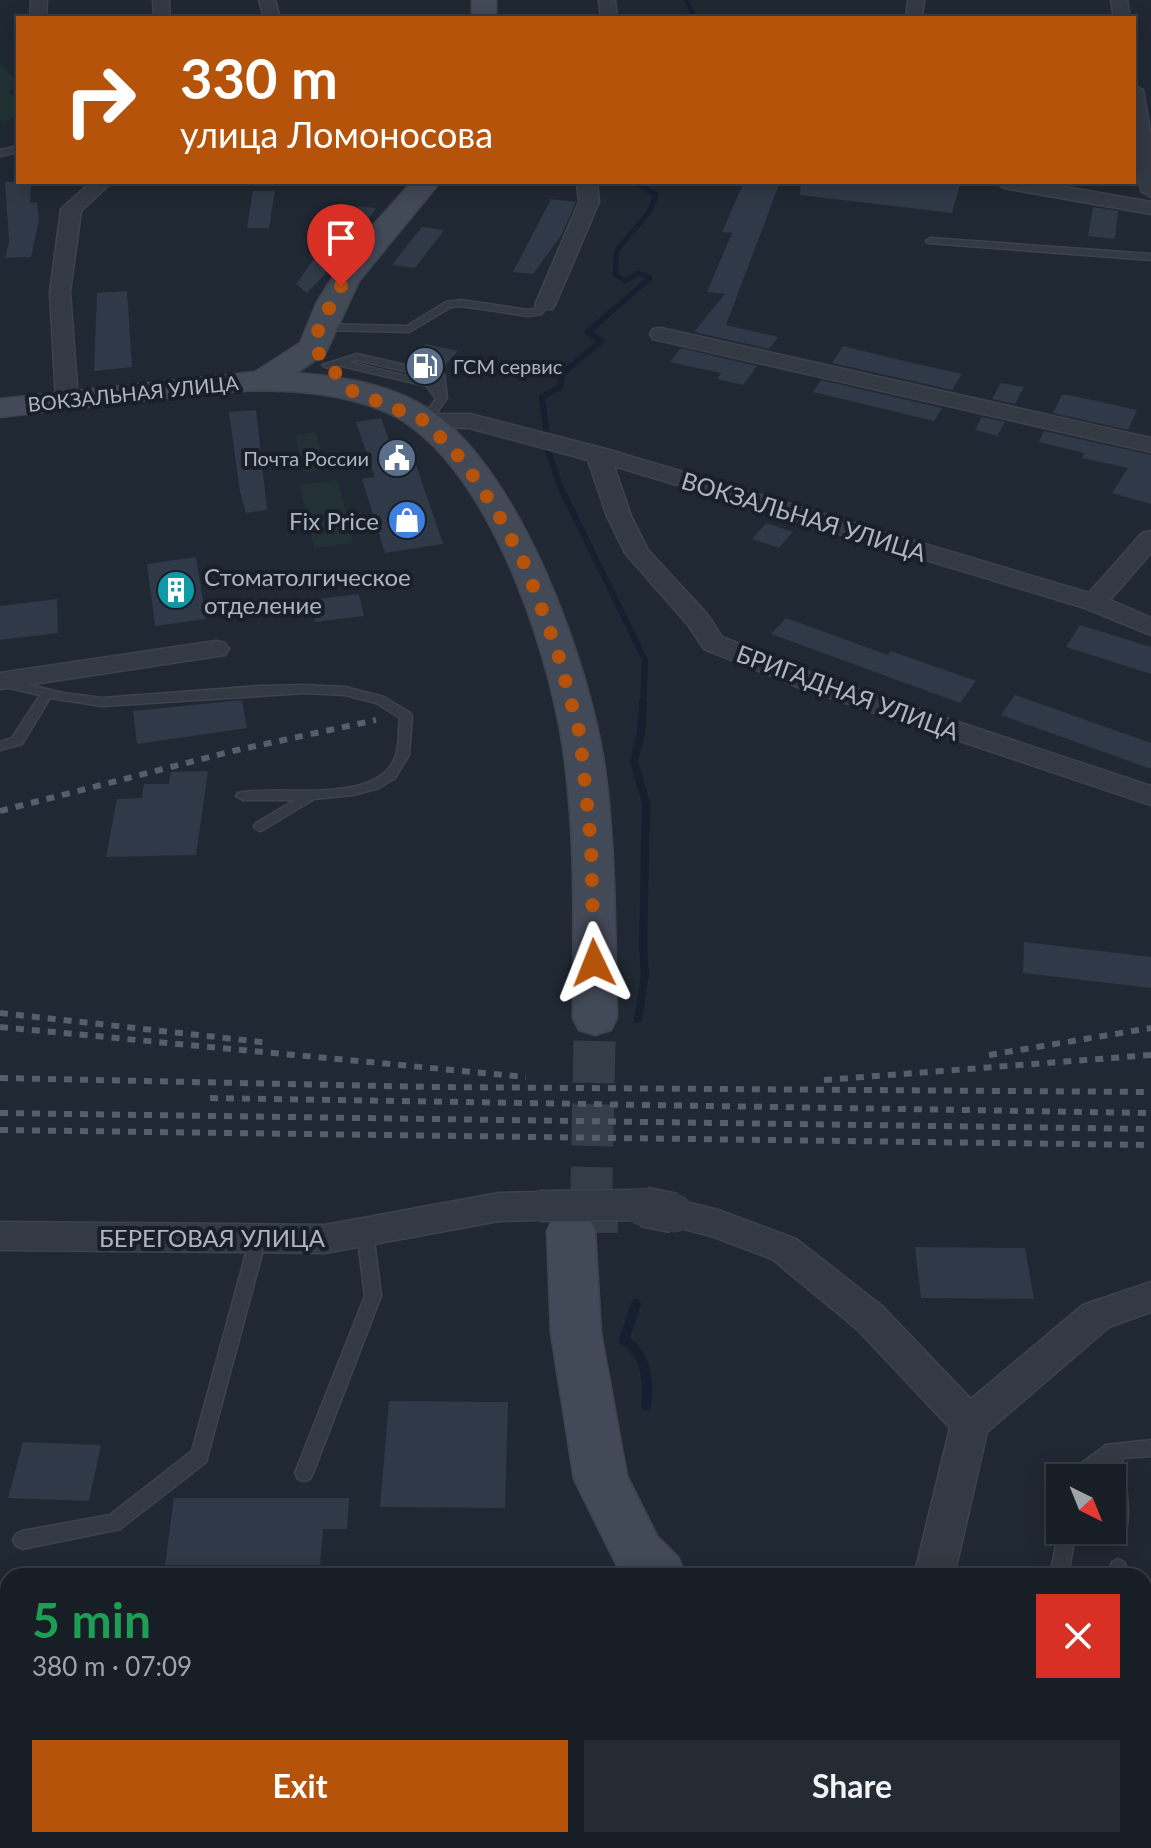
<!DOCTYPE html>
<html lang="en">
<head>
<meta charset="utf-8">
<style>
	:root { --surface:#181e26; --page:#252b32; --text:#f1f3f6; --muted:#9fa2a7; --line:#363c43; --accent:#b45309 }
	body { margin:0; font-family:Lato,sans-serif; background:var(--page); color:var(--text); height:100vh; display:flex; flex-direction:column; font-size:30px; white-space:nowrap }
	* { box-sizing:border-box; margin:0 }
	p { font-size:26px; color:var(--muted) }
	.icon { flex:none; width:44px; height:44px; fill:none; stroke:currentColor; stroke-width:2; stroke-linecap:round; stroke-linejoin:round }
	.map { position:relative; flex:1; overflow:hidden }
	.drawer { position:absolute; left:0px; top:1568px; width:1152px; height:280px; display:flex; flex-direction:column; background:var(--surface); border-radius:24px 24px 0 0; box-shadow:0 4px 20px #0003,0 0 0 2px var(--line) }
	.drawer>* { flex:none }
	.banner { position:absolute; left:16px; top:16px; width:1120px; height:168px; border-radius:0px; box-shadow:0 4px 20px #0003,0 0 0 2px var(--line); background:#b45309; color:#fff; overflow:hidden }
	.needle { width:52px; rotate:137deg }
	.tools { position:absolute; left:1046px; top:1464px; display:grid; gap:16px }
	.tools a { display:grid; place-items:center; width:80px; height:80px; border-radius:0px; background:var(--surface); box-shadow:0 4px 20px #0003,0 0 0 2px var(--line); font-size:40px }
	.pin { position:absolute; display:grid; place-items:center; width:68px; height:68px; color:#fff; margin:-82px -34px; border-radius:50% 50% 50% 0; rotate:-45deg; box-shadow:0 0 8px #0007 }
	.pin .icon { rotate:45deg }
	.me { position:absolute; width:88px; margin:-44px; rotate:358deg; stroke-linejoin:round; filter:drop-shadow(0 0 6px #0008) }
	.turn { display:flex; align-items:center; gap:28px; height:168px; padding:0 32px; font-size:36px }
	.turn .icon { width:104px; height:104px; stroke-width:2.5 }
	.turn b { display:block; font-size:56px; line-height:68px }
	.round { display:grid; place-items:center; flex:none; width:84px; height:84px; border-radius:0px; background:var(--page) }
	.summary { display:flex; align-items:center; justify-content:space-between; height:136px; padding:0 32px }
	h1 { font-size:48px; font-weight:700; line-height:60px; color:#1e9e55 }
	.button { display:flex; gap:16px; margin-top:auto; padding:16px 32px }
	.button a { flex:1; height:92px; border-radius:0px; background:var(--accent); color:#fff; font-size:32px; font-weight:700; line-height:92px; text-align:center }
	.button a+a { background:var(--page); color:var(--text) }
	.map>svg:first-child { display:block }
	.green { fill:#223234 }
	.lines { fill:none; stroke-linecap:round; stroke-linejoin:round }
	.stream-far3 { stroke:#151f2f; stroke-width:5 }
	.stream-far2 { stroke:#151f2f; stroke-width:6 }
	.stream-far1 { stroke:#151f2f; stroke-width:8 }
	.stream { stroke:#151f2f; stroke-width:10 }
	.building { fill:#303947 }
	.secondary-tunnel-far1 { stroke:#353d48; stroke-width:42; stroke-dasharray:42 21; stroke-linecap:butt }
	.secondary-tunnel { stroke:#353d48; stroke-width:54; stroke-dasharray:54 27; stroke-linecap:butt }
	.service-casing { stroke:#3d434d; stroke-width:3 }
	.minor-casing { stroke:#3d434d; stroke-width:3 }
	.secondary-casing { stroke:#3d434d; stroke-width:3 }
	.service { fill:#333a44; fill-rule:evenodd }
	.minor { fill:#333a44; fill-rule:evenodd }
	.secondary { fill:#424957; fill-rule:evenodd }
	.rail { stroke:#555e6b; stroke-width:6; stroke-dasharray:8 8; stroke-linecap:butt }
	.minor-bridge-far1-casing { stroke:#3d434d; stroke-width:33; stroke-linecap:butt }
	.minor-bridge-casing { stroke:#3d434d; stroke-width:42; stroke-linecap:butt }
	.minor-bridge-far1 { stroke:#333a44; stroke-width:30 }
	.minor-bridge { stroke:#333a44; stroke-width:39 }
	.route { stroke:#b45309; stroke-width:14; stroke-dasharray:0 25.2 }
	.labels { text-anchor:middle; dominant-baseline:central; stroke-width:8; stroke-linejoin:round; paint-order:stroke }
	.far-poi-label { font-size:20px; fill:#adb4c1; stroke:#191f28; text-anchor:start }
	.far-street-label { font-size:20px; fill:#adb4c1; stroke:#191f28 }
	.street-label { font-size:24px; fill:#adb4c1; stroke:#191f28 }
	.poi-label { font-size:24px; fill:#adb4c1; stroke:#191f28; text-anchor:end }
</style>
</head>
<body>
<div class="map">
<svg width="1151" height="1848" viewBox="0 0 1151 1848">
	<rect width="100%" height="100%" fill="#202833"/>
	<g class="green">
		<path d="M0,64l18,18 -9,11 9,4c0,13 -2,25 -18,24z"/>
		<polygon points="316,432 324,470 303,472 296,435"/>
		<polygon points="338,480 353,543 314,548 300,485"/>
	</g>
	<g class="lines">
		<g class="stream-far3">
			<polyline points="686,0 695,18"/>
			<polyline points="612,311 650,278 638,273 625,281 615,274 617,250 650,211 656,195 635,182"/>
		</g>
		<g class="stream-far2">
			<polyline points="546,429 542,397 560,387 562,374 601,341 588,332 614,309"/>
			<polyline points="547,448 561,488 645,660 643,706"/>
		</g>
		<polyline class="stream-far1" points="638,1019 645,975 643,946 646,803 634,761 641,734 643,704"/>
		<path class="stream" d="M636,1304l-12,36c22,14 25,41 22,65"/>
	</g>
	<g class="building">
		<polygon points="5,182 31,182 30,203 37,202 39,220 31,257 5,258 9,242"/>
		<polygon points="744,182 780,182 726,325 778,337 769,349 694,332 725,294 707,292 732,233 722,232"/>
		<polygon points="801,182 942,182 960,184 952,213 800,195"/>
		<polygon points="253,191 275,191 269,228 247,228"/>
		<polygon points="551,199 576,202 562,234 533,274 513,272"/>
		<polygon points="352,206 376,208 349,249 307,293 296,284"/>
		<polygon points="1093,207 1118,211 1115,239 1088,236"/>
		<polygon points="422,227 444,230 415,268 392,265"/>
		<polygon points="127,291 132,367 94,371 97,293"/>
		<polygon points="426,344 458,351 441,370 408,363"/>
		<polygon points="843,346 908,362 962,374 952,390 832,363"/>
		<polygon points="681,348 757,366 743,385 717,379 721,373 670,362"/>
		<polygon points="821,380 942,408 934,421 813,392"/>
		<polygon points="1001,383 1024,387 1015,404 992,399"/>
		<polygon points="1062,395 1069,395 1137,410 1128,430 1053,413"/>
		<polygon points="256,410 267,510 246,513 240,492 229,412"/>
		<polygon points="982,417 1005,422 997,436 975,430"/>
		<polygon points="381,418 390,443 408,441 443,544 385,553 362,479 375,477 356,422"/>
		<polygon points="1044,431 1151,455 1151,504 1112,493 1128,468 1082,458 1084,453 1039,442"/>
		<polygon points="766,523 793,532 779,548 752,539"/>
		<polygon points="196,557 206,619 155,626 147,564"/>
		<polygon points="359,594 364,616 315,622 311,600"/>
		<polygon points="57,599 58,633 0,640 0,606"/>
		<polygon points="786,618 888,655 891,651 976,681 960,703 771,634"/>
		<polygon points="1080,625 1151,647 1151,674 1066,647"/>
		<polygon points="1015,695 1151,743 1151,769 1001,715"/>
		<polygon points="242,700 247,728 137,744 133,711"/>
		<polygon points="208,771 196,855 106,857 117,799 142,798 144,784 169,784 171,772"/>
		<polygon points="1024,942 1151,957 1151,988 1023,973"/>
		<polygon points="915,1247 1025,1248 1034,1299 921,1298"/>
		<polygon points="389,1401 508,1402 505,1508 380,1507"/>
		<polygon points="23,1442 101,1445 89,1501 8,1498"/>
		<polygon points="174,1498 349,1498 347,1529 323,1529 320,1565 165,1565"/>
	</g>
	<g class="lines">
		<polyline class="secondary-tunnel-far1" points="591,1209 595,1018"/>
		<polyline class="secondary-tunnel" points="591,1233 591,1207"/>
		<defs>
			<g id="service">
				<polygon points="18,146 18,152 0,156 0,150"/>
				<polygon points="931,238 1151,254 1151,260 928,243 926,241"/>
				<polygon points="461,300 528,310 535,309 545,302 550,305 541,314 528,316 461,306 451,307 409,332 319,330 314,327 319,324 407,326 446,302"/>
				<path d="M357,354l87,20 3,24 -18,25h-8l-1,-2 16,-22 -9,-13 -90,-21 -10,3 -5,-3zM357,360l78,18v5l-86,-21z"/>
				<path d="M0,678l63,15 39,5 159,-12 44,-1 40,2 39,10 26,16 2,3 -3,39 -14,23 -16,10 -26,7 -39,4 -53,32 -5,-2 -2,-3 2,-3 39,-23h-52l-7,-4 2,-3c40,-9 142,14 158,-38 4,-11 2,-25 4,-37l-24,-15 -31,-8 -40,-2 -203,13 -52,-8 -28,46 -22,6v-8l12,-4 28,-43 -40,-9z"/>
				<polygon points="365,1225 371,1227 373,1232 381,1296 313,1473 310,1479 304,1481 298,1479 295,1473 365,1296 357,1232 359,1227"/>
				<polygon points="258,1232 264,1234 266,1239 206,1462 120,1529 22,1549 16,1546 13,1540 16,1534 22,1531 110,1515 192,1451 250,1239 252,1234"/>
				<path d="M1151,1440v16l-29,2c3,25 11,59 1,83l-6,2 -6,-2 -3,-11h4v-52h-6l-1,-11 -15,11h-23l3,-6 36,-27z"/>
				<polygon points="1060,1525 1060,1530 1076,1530 1068,1576 1050,1576"/>
				<polygon points="1118,1559 1124,1562 1127,1568 1126,1576 1108,1576 1112,1562"/>
				<rect x="1144" y="1645" width="7" height="18"/>
				<polygon points="0,1746 8,1747 8,1767 0,1766"/>
				<polygon points="0,1810 8,1813 8,1834 0,1831"/>
				<polygon points="25,1840 49,1840 53,1848 29,1848"/>
				<polygon points="89,1840 110,1840 113,1848 92,1848"/>
			</g>
			<g id="minor">
				<polygon points="31,0 47,0 46,18 30,18"/>
				<polygon points="153,0 169,0 170,18 154,18"/>
				<polygon points="259,0 275,0 280,18 264,18"/>
				<polygon points="599,0 615,0 617,18 601,18"/>
				<polygon points="908,0 924,0 922,18 906,18"/>
				<polygon points="1111,0 1127,0 1130,18 1114,18"/>
				<polygon points="1134,85 1143,90 1151,136 1151,197 1141,191 1134,145"/>
				<polygon points="91,182 112,182 81,211 70,292 78,400 67,407 56,400 50,292 61,209"/>
				<polygon points="577,182 597,182 599,202 555,305 552,309 538,309 535,305 579,202"/>
				<polygon points="994,182 1037,182 1151,202 1151,214 1004,188"/>
				<polygon points="661,328 1151,438 1151,452 653,339 650,334 653,329"/>
				<polygon points="425,414 470,414 606,449 1089,593 1142,533 1151,531 1151,553 1110,600 1151,618 1151,635 1085,608 614,466 631,516 648,550 707,614 722,637 816,675 1151,786 1151,805 798,687 704,649 688,625 625,553 607,516 588,460 469,428 417,426 414,421 417,416"/>
				<polygon points="216,641 225,643 229,649 225,655 0,689 0,673"/>
				<polygon points="540,1192 552,1196 557,1206 552,1216 540,1220 499,1221 325,1253 0,1250 0,1222 325,1225 499,1193"/>
				<polygon points="674,1199 718,1210 796,1239 883,1307 971,1399 1083,1305 1151,1282 1151,1312 1109,1327 987,1432 954,1576 914,1576 950,1428 857,1329 772,1259 714,1237 662,1223 657,1213 662,1203"/>
			</g>
			<g id="secondary">
				<rect x="472" y="0" width="24" height="18"/>
				<path d="M412,182h28l-81,99 -34,73 -29,19c44,3 97,12 134,37 91,61 160,254 175,359 11,82 10,166 12,249l-6,12 -16,5 -16,-5 -6,-12c0,-83 3,-166 -7,-248 -11,-103 -69,-283 -157,-345 -16,-12 -36,-19 -55,-24 -65,-18 -132,-9 -198,-2 -52,6 -104,12 -156,18v-18l255,-27 45,-29 17,-41 18,-28 32,-42z"/>
				<polygon points="571,1211 588,1217 595,1231 601,1333 627,1476 657,1536 678,1557 686,1576 622,1576 574,1479 551,1333 547,1231 554,1217"/>
				<polygon points="759,1840 861,1840 858,1848 760,1848"/>
			</g>
		</defs>
		<use href="#service" class="service-casing"/>
		<use href="#minor" class="minor-casing"/>
		<use href="#secondary" class="secondary-casing"/>
		<use href="#service" class="service"/>
		<use href="#minor" class="minor"/>
		<use href="#secondary" class="secondary"/>
		<g class="rail">
			<polyline points="0,811 233,751 376,720"/>
			<polyline points="0,1013 270,1043"/>
			<polyline points="0,1027 526,1077"/>
			<polyline points="989,1055 1151,1028"/>
			<polyline points="0,1078 432,1087 1151,1092"/>
			<polyline points="824,1080 1151,1055"/>
			<polyline points="210,1098 1151,1113"/>
			<polyline points="0,1113 1151,1129"/>
			<polyline points="0,1130 1151,1145"/>
		</g>
		<defs>
			<polyline id="minor-bridge-far1" points="540,1206 637,1205 654,1209"/>
			<polyline id="minor-bridge" points="644,1207 674,1213"/>
		</defs>
		<use href="#minor-bridge-far1" class="minor-bridge-far1-casing"/>
		<use href="#minor-bridge" class="minor-bridge-casing"/>
		<use href="#minor-bridge-far1" class="minor-bridge-far1"/>
		<use href="#minor-bridge" class="minor-bridge"/>
	</g>
	<g class="lines">
		<polyline class="route" points="341,286 319,327 314,348 350,390 425,421 464,462 497,512 526,567 557,650 580,735 591,844 594,963"/>
	</g>
	<defs>
		<symbol id="fuel-disc" viewBox="-11 -11 22 22"><circle r="9.5" fill="#5c6f8a" stroke="#191f28"/><path d="M-5.5-6h7V0h2V4h1.3V-2.5L3-4.5l.8-.8L6-3V5H2.5V1h-1V6h-7ZM-4.2-4.7v3.2H.2V-4.7Z" fill="#fff"/></symbol>
		<symbol id="civic-disc" viewBox="-11 -11 22 22"><circle r="9.5" fill="#5c6f8a" stroke="#191f28"/><path d="M-.6-6.5H3V-4.5H.6V-3L4-1V1h2V6H-6V1h2V-1L-.6-3ZM-1.2 2.5V6h2.4V2.5Z" fill="#fff"/></symbol>
		<symbol id="shop-disc" viewBox="-11 -11 22 22"><circle r="9.5" fill="#3f7fe0" stroke="#191f28"/><path d="M-5-2.5h2.3a2.7 3.5 0 0 1 5.4 0H5L5.5 6h-11ZM-1.5-2.5h3a1.5 2.3 0 0 0-3 0Z" fill="#fff"/></symbol>
		<symbol id="building-disc" viewBox="-11 -11 22 22"><circle r="9.5" fill="#0f9aa8" stroke="#191f28"/><path d="M-4-6H4V6H1V3H-1V6H-4ZM-2.5-4.3h1.7v1.8h-1.7ZM.8-4.3h1.7v1.8H.8ZM-2.5-1h1.7V.8h-1.7ZM.8-1h1.7V.8H.8Z" fill="#fff"/></symbol>
	</defs>
	<g fill-rule="evenodd">
		<use href="#fuel-disc" x="403" y="344" width="44" height="44"/>
		<use href="#civic-disc" x="375" y="436" width="44" height="44"/>
		<use href="#shop-disc" x="385" y="498" width="44" height="44"/>
		<use href="#building-disc" x="154" y="568" width="44" height="44"/>
	</g>
	<g class="labels">
		<g class="far-poi-label">
			<text x="453" y="366">ГСМ сервис</text>
			<text x="369" y="458" text-anchor="end">Почта России</text>
		</g>
		<g class="far-street-label">
			<text transform="translate(133 393) rotate(-6)">ВОКЗАЛЬНАЯ УЛИЦА</text>
		</g>
		<g class="street-label">
			<text transform="translate(804 516) rotate(17)">ВОКЗАЛЬНАЯ УЛИЦА</text>
			<text transform="translate(848 692) rotate(20)">БРИГАДНАЯ УЛИЦА</text>
			<text x="212" y="1237">БЕРЕГОВАЯ УЛИЦА</text>
		</g>
		<g class="poi-label">
			<text x="379" y="520">Fix Price</text>
			<text x="204" y="576" text-anchor="start">Стоматолгическое<tspan x="204" dy="28">отделение</tspan></text>
		</g>
	</g>
</svg>
<div class="tools">
<a><svg class="needle" viewBox="-14 -14 28 28"><path d="M0-13l5 13h-10z" fill="#e53935"/><path d="M0 13l5-13h-10z" fill="#9fa2a7"/></svg></a>
</div>
<div class="pin" style="left:341px;top:286px;background:#d93025"><svg class="icon" aria-label="arrive" viewBox="0 0 24 24"><path d="M6 21V4h12l-3 4 3 4H6"/></svg></div>
<svg class="me" style="left:594px;top:963px" viewBox="-20 -20 40 40"><path d="M0-17L14 15 0 8-14 15z" fill="#b45309" stroke="#fff" stroke-width="4"/></svg>
<div class="banner">
<div class="turn"><svg class="icon" aria-label="right" viewBox="0 0 24 24"><path d="M7 20v-9h11M14 6l5 5-5 5"/></svg><div><b>330 m</b>улица Ломоносова</div></div>
</div>
<section class="drawer">
<div class="summary"><div><h1>5 min</h1><p>380 m · 07:09</p></div><a class="round" style="background:#d93025;color:#fff"><svg class="icon" aria-label="close" viewBox="0 0 24 24"><path d="M6 6l12 12M18 6L6 18"/></svg></a></div>
<div class="button"><a>Exit</a><a>Share</a></div>
</section>
</div>
</body>
</html>
